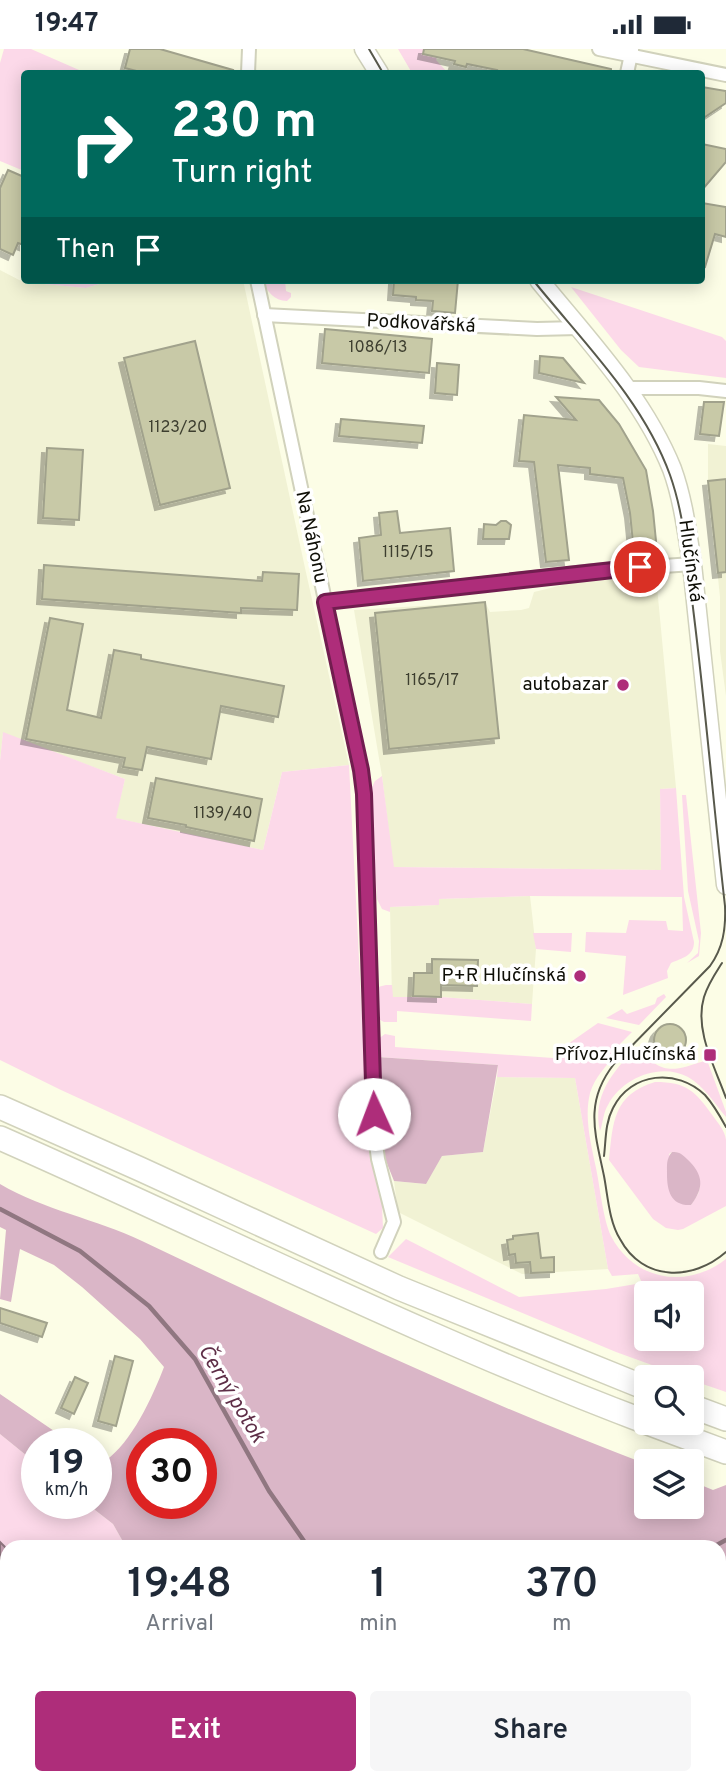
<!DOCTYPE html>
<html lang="en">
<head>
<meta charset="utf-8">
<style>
	:root { --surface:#fff; --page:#f6f6f7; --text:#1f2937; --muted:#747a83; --accent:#ae2d7a }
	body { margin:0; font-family:Overpass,sans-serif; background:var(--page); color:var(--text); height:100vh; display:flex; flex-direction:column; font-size:26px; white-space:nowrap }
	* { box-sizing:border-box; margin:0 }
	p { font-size:23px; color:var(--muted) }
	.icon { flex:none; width:38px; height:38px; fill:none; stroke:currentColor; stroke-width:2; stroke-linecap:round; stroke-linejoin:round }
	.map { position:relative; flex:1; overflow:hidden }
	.sheet { position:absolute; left:0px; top:1491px; width:726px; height:245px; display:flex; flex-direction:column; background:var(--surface); border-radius:21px 21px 0 0; box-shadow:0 4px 18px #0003 }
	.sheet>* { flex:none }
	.guide { position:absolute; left:21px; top:21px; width:684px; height:214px; border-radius:7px; box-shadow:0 4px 18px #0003; background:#00695c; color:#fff; overflow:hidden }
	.controls { position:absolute; left:634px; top:1232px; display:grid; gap:14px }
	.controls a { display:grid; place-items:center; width:70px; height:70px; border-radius:7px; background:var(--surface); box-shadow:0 4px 18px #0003; font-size:35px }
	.speed { position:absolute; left:21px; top:1379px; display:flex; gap:14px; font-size:35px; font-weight:700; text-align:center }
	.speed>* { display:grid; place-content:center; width:91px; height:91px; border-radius:50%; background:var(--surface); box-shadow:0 4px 18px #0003; line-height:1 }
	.speed small { font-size:18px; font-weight:400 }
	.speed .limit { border:10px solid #d22; background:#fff; color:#111 }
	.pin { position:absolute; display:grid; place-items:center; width:60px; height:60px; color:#fff; margin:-30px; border:4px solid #fff; border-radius:50%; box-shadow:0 2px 7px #0007 }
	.me { position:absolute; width:77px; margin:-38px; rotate:358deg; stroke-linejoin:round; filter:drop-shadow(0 0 5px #0008) }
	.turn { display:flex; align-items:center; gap:24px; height:147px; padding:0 35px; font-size:32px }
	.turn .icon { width:91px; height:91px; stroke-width:2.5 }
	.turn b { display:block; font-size:49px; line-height:60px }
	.then { display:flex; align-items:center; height:66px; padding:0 35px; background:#0003; gap:14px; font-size:26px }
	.eta { display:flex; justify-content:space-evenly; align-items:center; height:119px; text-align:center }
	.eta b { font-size:42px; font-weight:600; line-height:49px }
	.cta { display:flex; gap:14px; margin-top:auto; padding:14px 35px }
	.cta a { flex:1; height:80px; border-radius:7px; background:var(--accent); color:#fff; font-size:28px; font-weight:600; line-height:80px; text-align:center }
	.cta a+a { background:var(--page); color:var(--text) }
	.status { display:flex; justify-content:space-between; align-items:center; height:49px; padding:0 35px; background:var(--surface); direction:ltr }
	.status svg { height:19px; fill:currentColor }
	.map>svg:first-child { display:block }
	.built { fill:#f1f2d4 }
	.green { fill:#fcd9e9; fill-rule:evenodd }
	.forest { fill:#dab6c7; fill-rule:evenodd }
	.water { fill:#c8a4b5; stroke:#907781; stroke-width:2 }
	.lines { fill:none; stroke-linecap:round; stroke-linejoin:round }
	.stream { stroke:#907781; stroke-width:4.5 }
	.building { fill:#c8c9a7; stroke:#a1a28c; stroke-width:2; filter:url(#shadow) }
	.street-casing { stroke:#d1d2bc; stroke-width:16 }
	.secondary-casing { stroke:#d1d2bc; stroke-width:21 }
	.highway-casing { stroke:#d1d2bc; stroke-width:26 }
	.street { stroke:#fff; stroke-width:12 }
	.secondary { stroke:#fff; stroke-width:18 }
	.highway { stroke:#fff; stroke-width:23 }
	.tram { stroke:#58594c; stroke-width:2 }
	.route-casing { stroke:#711d4f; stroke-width:18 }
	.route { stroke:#ae2d7a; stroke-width:12 }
	.poi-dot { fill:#ae2d7a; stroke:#fff; stroke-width:2.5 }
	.labels { text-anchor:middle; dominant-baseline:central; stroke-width:7; stroke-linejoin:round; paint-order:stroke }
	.number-label { font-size:16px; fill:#3d3e2f }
	.street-label { font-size:19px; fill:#0f0f07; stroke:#fff }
	.poi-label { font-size:19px; fill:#0f0f07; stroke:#fff; text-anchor:end }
	.water-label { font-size:21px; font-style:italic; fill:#5e2e47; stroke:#fff }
</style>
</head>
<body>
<div class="status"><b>19:47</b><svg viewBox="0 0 49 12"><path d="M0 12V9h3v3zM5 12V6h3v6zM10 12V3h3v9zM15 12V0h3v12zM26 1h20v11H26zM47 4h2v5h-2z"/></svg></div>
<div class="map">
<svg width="726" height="1736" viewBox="0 0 726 1736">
	<defs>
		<filter id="shadow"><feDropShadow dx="-5" dy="5" stdDeviation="0" flood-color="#0004"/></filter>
	</defs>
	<rect width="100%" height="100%" fill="#fcfde6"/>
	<g class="built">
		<polygon points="0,221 23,233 86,239 113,231 243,231 305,519 349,716 282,723 263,801 115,769 125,730 3,684 0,712"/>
		<polygon points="708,395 726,397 726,647 720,602 720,548 708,432"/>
		<polygon points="656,527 676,739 660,740 661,821 393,818 382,727 354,561 485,553 490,563 521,561 529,559 534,543 571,534"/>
		<polygon points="530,847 536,900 532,955 441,948 392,948 390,858 438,856 439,850"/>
		<polygon points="497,1028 575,1029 608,1220 522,1225 398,1163 394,1132 425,1135 442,1107 483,1103"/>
	</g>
	<g class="green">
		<polygon points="4,0 31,0 86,24 24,24 24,122 0,112 0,14"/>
		<polygon points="398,0 440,0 436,11 448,24 412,24"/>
		<polygon points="24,230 24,231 113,231 86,239 23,233"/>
		<path d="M262,231h23l1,11 5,2v4l-4,4c-13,0 -20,-10 -25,-21z"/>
		<polygon points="571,238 722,288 726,292 726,329 639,318 621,301"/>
		<polygon points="3,683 125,730 116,769 263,801 282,723 349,716 369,1104 382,1156 383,1179 376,1185 61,1041 0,1011 0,712"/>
		<path d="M382,727l12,91 267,3 -1,-81 16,-1 8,109 10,45c0,14 -12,16 -23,21l-4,8 1,7 -45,17 3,-39 -41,-4 1,-20 40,1 3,-13 37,1 2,9 15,1 -1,-34 -152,-1 -91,3v6l-49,2v5l-8,-3 -5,-10 -7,-108 5,-10z"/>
		<polygon points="682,746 686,746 701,884 699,907 687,914 698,904 699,892 688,842"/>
		<polygon points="533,884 572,884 571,903 536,900"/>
		<path d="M386,936h6l1,12h48l91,7 -1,17 -134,-10v11c-1,0 -12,0 -13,0 -12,-4 -8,-27 -6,-35z"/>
		<polygon points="664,945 666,948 639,976 606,969 622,960 627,965 655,955 657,949"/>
		<path d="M598,974l34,9 -18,18 3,3c-11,13 -22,24 -27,40 -6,25 1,51 6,75 4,19 7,51 15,68 24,46 77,53 115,23v133l-35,-12v-3h-6l-69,-25 -228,-95 18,-18 113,58 87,-8 36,-6 -4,-9 -26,2 -4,-7 -33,-191 -78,-1 1,-12 -120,-8v-18l7,-5 10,2v11l158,11 1,-10 11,-2zM646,1244h45v46h-45z"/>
		<path d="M636,999c28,27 35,24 71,12l19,52v5c-11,-13 -22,-31 -38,-40 -28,-15 -66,1 -80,28 -5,8 -5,18 -8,26 -8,-35 13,-60 36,-83z"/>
		<path d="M655,1033c32,0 40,9 58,34 5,7 12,15 13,24 0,21 0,44 0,66l-43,23 -5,1 -12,-2 -13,-9 -44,-59c4,-38 4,-65 46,-78zM672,1103h4l24,35 -2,7 -7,11 -22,-51z"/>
		<polygon points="0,1385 37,1415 37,1454 86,1454 113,1475 126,1498 7,1498 7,1500 0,1493"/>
		<polygon points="205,1729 281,1729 287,1736 210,1736"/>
	</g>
	<g class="forest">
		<polygon points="377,1008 498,1016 483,1103 442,1107 426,1135 394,1132 384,1107"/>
		<path d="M672,1103c7,0 9,1 15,7 16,15 18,28 4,46 -20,1 -24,-14 -24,-31 0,-9 -1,-15 5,-22z"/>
		<path d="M0,1135c44,26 96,35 142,57 166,79 332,158 504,223v43h45v-26l22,9 13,-5v300h-439l-6,-7h438v-231h-593l-13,-23 -27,-21h10v-44l9,2c27,-19 47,-63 59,-94l-24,-28 -58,-52 -28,-22 -34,-16 -9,53 -11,-3 6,-69 -6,-3zM142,1395h59v59h-59z"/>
		<polygon points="0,1345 73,1395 37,1395 37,1415 0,1385"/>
		<polygon points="0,1642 7,1650 7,1729 80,1729 85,1736 0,1736"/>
	</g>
	<g class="water">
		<polygon points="0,1493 7,1500 7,1650 0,1642"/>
		<polygon points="80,1729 205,1729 210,1736 85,1736"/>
	</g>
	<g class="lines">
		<g class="stream">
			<polyline points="0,1160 80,1202 149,1257 195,1310 269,1442 304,1492 310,1498"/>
			<polyline points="713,1498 726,1491"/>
		</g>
	</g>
	<g class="building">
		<polygon points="130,0 160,0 233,21 232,24 144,24 125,19"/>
		<polygon points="424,0 523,0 611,20 611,24 496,24 497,21 467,15 466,18 454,15 455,12 423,5"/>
		<polygon points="702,38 726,42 726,54 702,70"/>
		<polygon points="702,95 726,100 726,113 702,141"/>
		<polygon points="8,121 24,128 24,196 18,194 13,206 0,200 0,139"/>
		<polygon points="702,154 726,158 726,188 715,185 705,218 702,217"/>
		<polygon points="394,231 458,231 455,264 432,262 433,252 416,251 416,248 393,246"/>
		<polygon points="325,280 432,290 429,324 322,314"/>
		<polygon points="195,292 230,439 160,456 124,309"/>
		<polygon points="540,307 563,309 584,334 539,324"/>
		<polygon points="437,314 459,316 457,346 435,344"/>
		<polygon points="556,348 599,351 619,375 646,421 653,462 657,502 634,504 630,464 623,429 590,425 590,419 558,416 569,511 546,513 534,413 519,412 524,366 576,371"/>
		<polygon points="704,353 724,353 719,387 700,385"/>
		<polygon points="341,370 424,377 422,394 339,387"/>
		<polygon points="47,399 83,401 79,471 43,469"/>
		<polygon points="726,430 726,523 718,524 708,432"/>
		<polygon points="397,462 400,484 450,479 454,522 363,532 359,489 381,486 379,464"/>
		<polygon points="501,472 506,472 511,476 509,490 483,490 484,475 496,476"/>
		<polygon points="44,516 262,532 263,523 299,525 297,561 241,559 241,564 42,550"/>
		<polygon points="485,553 499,689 389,700 375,564"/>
		<polygon points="50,569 83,575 67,661 101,669 114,601 141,606 141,610 284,637 278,668 221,657 211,710 147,698 142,721 123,718 125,709 26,690"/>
		<polygon points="156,729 262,750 254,792 186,778 186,776 148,769"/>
		<polygon points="432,910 478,911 477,937 441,936 441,948 413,947 414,924 432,924"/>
		<circle cx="670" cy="991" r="16"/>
		<polygon points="538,1184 541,1209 554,1208 554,1223 531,1224 530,1213 516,1214 515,1205 509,1206 507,1191 513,1190 513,1187"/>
		<polygon points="0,1259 47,1274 42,1288 0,1274"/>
		<polygon points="115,1307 133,1312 116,1377 98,1372"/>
		<polygon points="75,1328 88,1334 74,1365 61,1359"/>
	</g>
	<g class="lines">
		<defs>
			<g id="street">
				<polyline points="599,0 726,26"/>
				<polyline points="248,24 249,0"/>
				<polyline points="627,24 632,1"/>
				<polyline points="257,231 361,721 364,745 375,1087 378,1110 394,1173 381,1203"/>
				<polyline points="264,266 537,280 578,279"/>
				<polyline points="626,339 699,339 726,342"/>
				<polyline points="325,553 594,522 692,515"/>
			</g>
			<g id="secondary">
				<polyline points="364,0 379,24"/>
				<path d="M539,231c48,59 104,117 133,189 11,30 15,63 20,95l34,321"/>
			</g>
			<g id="highway">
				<polyline points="0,1058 140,1120 399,1239 646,1339"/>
				<path d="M0,1089c215,95 426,201 646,284"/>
				<polyline points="691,1357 726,1370"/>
				<polyline points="648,1374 726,1403"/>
			</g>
		</defs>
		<use href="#street" class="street-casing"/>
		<use href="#secondary" class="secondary-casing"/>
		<use href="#highway" class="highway-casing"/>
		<use href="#street" class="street"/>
		<use href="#secondary" class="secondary"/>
		<use href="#highway" class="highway"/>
		<g class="tram">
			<polyline points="369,0 383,24"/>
			<path d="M533,231c49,61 110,120 137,195 16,45 18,94 24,141 12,97 20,194 31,290 1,23 -2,42 -15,60l-96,98c-30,38 -19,69 -10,112 4,21 5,45 16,63 23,43 73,42 106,13"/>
			<path d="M722,914c-7,11 -14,21 -18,34 -10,33 11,70 22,101"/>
			<path d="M604,1107c2,-16 1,-33 9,-48 18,-36 64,-40 92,-13 8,9 15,21 21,32"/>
		</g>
	</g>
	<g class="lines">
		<defs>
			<polyline id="route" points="374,1065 364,745 361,721 325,553 640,518"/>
		</defs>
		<use href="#route" class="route-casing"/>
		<use href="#route" class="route"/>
	</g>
	<g class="poi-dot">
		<circle cx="623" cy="636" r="7"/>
		<circle cx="580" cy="927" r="7"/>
		<rect x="703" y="999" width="14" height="14" rx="3.5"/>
	</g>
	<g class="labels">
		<g class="number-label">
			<text x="378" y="299">1086/13</text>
			<text x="178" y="379">1123/20</text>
			<text x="408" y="504">1115/15</text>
			<text x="432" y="632">1165/17</text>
			<text x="223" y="765">1139/40</text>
		</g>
		<g class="street-label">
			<text transform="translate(421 275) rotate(3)">Podkovářská</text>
			<text transform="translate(311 488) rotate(78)">Na Náhonu</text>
			<text transform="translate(690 512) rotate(82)">Hlučínská</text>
		</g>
		<g class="poi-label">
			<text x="609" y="636">autobazar</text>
			<text x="566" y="927">P+R Hlučínská</text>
			<text x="696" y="1006">Přívoz,Hlučínská</text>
		</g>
		<g class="water-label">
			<text transform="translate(231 1345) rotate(59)">Černý potok</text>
		</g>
	</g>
</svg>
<div class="controls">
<a><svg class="icon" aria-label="sound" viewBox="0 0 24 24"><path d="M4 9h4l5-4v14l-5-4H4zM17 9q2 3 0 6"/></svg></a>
<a><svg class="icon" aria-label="search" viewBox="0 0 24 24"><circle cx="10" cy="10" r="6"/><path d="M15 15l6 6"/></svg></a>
<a><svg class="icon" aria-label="layers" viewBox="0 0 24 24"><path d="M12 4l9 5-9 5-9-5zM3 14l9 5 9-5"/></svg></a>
</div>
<div class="speed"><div>19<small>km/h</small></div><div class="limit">30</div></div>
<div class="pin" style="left:640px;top:518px;background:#d93025"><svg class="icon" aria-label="arrive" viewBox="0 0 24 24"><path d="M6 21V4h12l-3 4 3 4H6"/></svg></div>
<svg class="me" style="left:374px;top:1065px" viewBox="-20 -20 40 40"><circle r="19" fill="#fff"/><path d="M0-13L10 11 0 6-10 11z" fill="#ae2d7a"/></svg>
<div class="guide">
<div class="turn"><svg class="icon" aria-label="right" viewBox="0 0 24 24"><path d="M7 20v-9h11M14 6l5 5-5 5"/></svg><div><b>230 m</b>Turn right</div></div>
<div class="then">Then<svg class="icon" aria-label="arrive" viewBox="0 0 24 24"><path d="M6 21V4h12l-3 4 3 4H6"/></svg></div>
</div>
<section class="sheet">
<div class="eta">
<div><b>19:48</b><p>Arrival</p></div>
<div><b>1</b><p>min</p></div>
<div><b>370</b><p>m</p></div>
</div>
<div class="cta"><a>Exit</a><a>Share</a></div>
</section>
</div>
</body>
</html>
